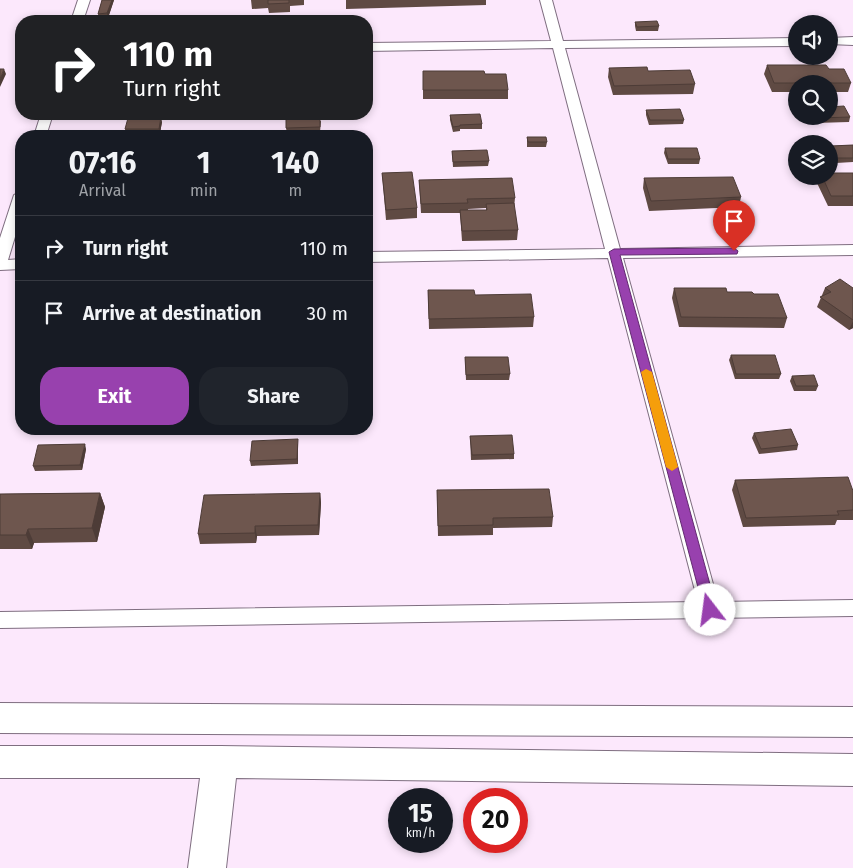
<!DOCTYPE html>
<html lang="en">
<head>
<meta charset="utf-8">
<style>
	:root { --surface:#171b24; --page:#20242c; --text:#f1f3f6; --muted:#9ea1a6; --line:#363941; --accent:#9841ae }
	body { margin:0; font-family:"Fira Sans",sans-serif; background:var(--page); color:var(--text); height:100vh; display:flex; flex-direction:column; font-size:19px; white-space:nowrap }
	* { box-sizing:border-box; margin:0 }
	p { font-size:16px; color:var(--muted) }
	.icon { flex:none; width:28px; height:28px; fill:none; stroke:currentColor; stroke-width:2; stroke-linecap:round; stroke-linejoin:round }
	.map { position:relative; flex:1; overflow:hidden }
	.sheet { position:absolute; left:15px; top:130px; width:358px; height:305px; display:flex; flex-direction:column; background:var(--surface); border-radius:20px; box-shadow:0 2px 8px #0003 }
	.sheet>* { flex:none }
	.guide { position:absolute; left:15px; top:15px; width:358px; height:105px; border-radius:20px; box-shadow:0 2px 8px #0003; background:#202124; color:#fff; overflow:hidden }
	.buttons { position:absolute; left:788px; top:15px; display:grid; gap:10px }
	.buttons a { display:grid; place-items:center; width:50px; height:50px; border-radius:50%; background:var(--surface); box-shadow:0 2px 8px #0003; font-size:25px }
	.speed { position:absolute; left:388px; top:788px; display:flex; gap:10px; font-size:25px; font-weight:700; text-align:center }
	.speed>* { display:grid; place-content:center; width:65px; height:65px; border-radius:50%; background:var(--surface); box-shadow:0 2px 8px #0003; line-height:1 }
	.speed small { font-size:12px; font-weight:400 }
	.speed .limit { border:8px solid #d22; background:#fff; color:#111 }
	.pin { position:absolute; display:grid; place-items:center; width:42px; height:42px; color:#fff; margin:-51px -21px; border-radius:50% 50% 50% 0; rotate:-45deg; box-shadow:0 0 5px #0007 }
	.pin .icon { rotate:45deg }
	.me { position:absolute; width:55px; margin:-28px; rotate:345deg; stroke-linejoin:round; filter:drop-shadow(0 0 4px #0008) }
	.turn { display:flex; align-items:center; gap:18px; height:105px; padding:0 25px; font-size:22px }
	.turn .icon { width:65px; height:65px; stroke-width:2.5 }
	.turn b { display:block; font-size:35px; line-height:42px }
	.eta { display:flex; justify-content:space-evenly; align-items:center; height:85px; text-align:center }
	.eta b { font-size:30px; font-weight:700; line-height:35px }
	.action { display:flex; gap:10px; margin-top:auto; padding:10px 25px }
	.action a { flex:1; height:58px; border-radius:20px; background:var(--accent); color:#fff; font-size:20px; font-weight:700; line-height:58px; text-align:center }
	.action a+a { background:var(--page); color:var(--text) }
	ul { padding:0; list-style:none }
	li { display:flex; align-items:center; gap:15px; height:65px; padding:0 25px; border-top:1px solid var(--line) }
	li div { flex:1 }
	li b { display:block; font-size:19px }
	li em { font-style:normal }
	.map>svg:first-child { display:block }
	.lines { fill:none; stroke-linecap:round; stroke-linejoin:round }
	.service-casing { stroke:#7f6e80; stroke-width:2 }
	.minor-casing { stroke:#7f6e80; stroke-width:2 }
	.service { fill:#fff; fill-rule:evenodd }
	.minor { fill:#fff; fill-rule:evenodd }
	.wall { fill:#5f4a43; fill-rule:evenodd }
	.shaded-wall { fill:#4d3c37 }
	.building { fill:#6e564e; stroke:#4d3c37 }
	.route { fill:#9841ae; stroke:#632a71 }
	.slow { fill:#f59e0b }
</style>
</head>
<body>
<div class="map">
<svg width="853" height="868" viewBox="0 0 853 868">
	<rect width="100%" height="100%" fill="#fce8fc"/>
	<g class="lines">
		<defs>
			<g id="service">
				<polygon points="78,0 90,0 83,21 71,21"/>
				<polygon points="540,0 552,0 563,41 796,38 796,46 565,48 620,249 853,245 853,255 623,258 718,602 853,600 853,616 0,628 0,612 698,602 608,258 366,262 366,252 605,249 553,48 366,51 366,43 551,41"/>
				<polygon points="853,37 853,45 829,44 829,38"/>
				<polygon points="41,114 53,114 46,136 34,136"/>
				<polygon points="21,191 21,217 8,260 21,259 21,269 0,270 0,238 14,195"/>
			</g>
			<g id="minor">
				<polygon points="0,703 853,707 853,737 0,733"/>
				<polygon points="0,746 220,746 853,754 853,786 236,778 226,868 188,868 200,778 0,778"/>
			</g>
		</defs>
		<use href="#service" class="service-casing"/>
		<use href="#minor" class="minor-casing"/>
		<use href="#service" class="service"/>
		<use href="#minor" class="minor"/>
	</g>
	<g class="wall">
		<polygon points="102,0 114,0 108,18 99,18 98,14"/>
		<polygon points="251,0 304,0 304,5 290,6 290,12 269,13 268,8 252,9"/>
		<polygon points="346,0 486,0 486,5 346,9"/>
		<polygon points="635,22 659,26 658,31 636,31 635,26"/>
		<polygon points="767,65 829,69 851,83 848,92 829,92 829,84 796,84 796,92 772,92 764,74"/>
		<polygon points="609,68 695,84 693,94 613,95 608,77"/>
		<polygon points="423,71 508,90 508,99 423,99"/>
		<polygon points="646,110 684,120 683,124 649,125 646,115"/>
		<polygon points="450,115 482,124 482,129 460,129 460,131 453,132 450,120"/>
		<polygon points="811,116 829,116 850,117 849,122 815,123"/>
		<polygon points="321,121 320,132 287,133 286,128"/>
		<polygon points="162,122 160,133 126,134 125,129"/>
		<polygon points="527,137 547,142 546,147 527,147"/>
		<polygon points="853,145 853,162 836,163 830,151 831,146"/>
		<polygon points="665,148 700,159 699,164 668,164 664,153"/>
		<polygon points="452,151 489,161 488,166 453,167"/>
		<polygon points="382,173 417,208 417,218 386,220"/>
		<polygon points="853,173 853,206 828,206 817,183 819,176 829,176"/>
		<polygon points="644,178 741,197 739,207 649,211 643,188"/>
		<path d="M419,180l96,18 -1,10 4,22 -1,10 -55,1 -2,-28h-39zM486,208v2h-18v-1z"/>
		<polygon points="674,288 754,294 787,318 784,328 679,327 672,298"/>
		<polygon points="825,288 853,288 853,328 849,330 817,307"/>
		<polygon points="428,290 534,317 533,327 429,329"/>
		<polygon points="731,355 781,374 779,379 735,379 729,360"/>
		<polygon points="465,357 510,374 509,380 466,380"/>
		<polygon points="792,376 818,386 816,391 794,391 790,381"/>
		<polygon points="754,433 798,445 797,450 759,454 752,438"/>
		<polygon points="470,436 514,454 514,459 471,460"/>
		<polygon points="298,444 298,464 251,466 250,461"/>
		<polygon points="86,449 82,470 35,471 33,466"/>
		<polygon points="735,480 853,491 853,520 837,520 835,525 743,527 732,490"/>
		<polygon points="437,490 553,517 552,527 493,528 493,535 438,536"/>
		<polygon points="100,493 105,507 97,542 34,543 32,549 0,549 0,494"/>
		<polygon points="320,493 321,503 319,535 257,536 256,543 200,544 198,534"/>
	</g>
	<g class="shaded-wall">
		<polygon points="112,0 114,0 108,18 107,13"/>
		<polygon points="4,69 6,74 0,87 0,79"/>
		<polygon points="161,117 162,122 160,133 159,129"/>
		<polygon points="853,321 853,328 849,330"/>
		<polygon points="298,439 298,464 297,459"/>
		<polygon points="85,444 86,449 82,470 80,465"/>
		<polygon points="100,493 105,507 97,542 92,528"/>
		<polygon points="320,493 321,503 319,535 318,525"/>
		<polygon points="255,526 257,536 256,543 255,533"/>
		<polygon points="28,529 34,543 32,549 26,535"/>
	</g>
	<g class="building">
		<polygon points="102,0 112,0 107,13 98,14"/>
		<polygon points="268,0 289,0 289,3 268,4"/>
		<polygon points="657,21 659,26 637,27 635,22"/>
		<polygon points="767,65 826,65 829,69 844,69 851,83 774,83"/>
		<polygon points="647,67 648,71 690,70 695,84 614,86 609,68"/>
		<polygon points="0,69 4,69 0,79"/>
		<polygon points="423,71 484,71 485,74 506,74 508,90 423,90"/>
		<polygon points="844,106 850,117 817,118 815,116 829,116 829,107"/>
		<polygon points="680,109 684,120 650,120 646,110"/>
		<polygon points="480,114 482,124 460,125 460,126 453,127 450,115"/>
		<polygon points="320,116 320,127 286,128 286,117"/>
		<polygon points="161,117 159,129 125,129 128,118"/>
		<rect x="270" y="135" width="43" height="1"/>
		<polygon points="527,137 546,137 547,142 528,142"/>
		<polygon points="853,145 853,158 837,158 831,146"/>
		<polygon points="665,148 697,148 700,159 668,159"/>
		<polygon points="487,150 489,161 453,162 452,151"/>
		<polygon points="412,172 417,208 386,210 382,173"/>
		<polygon points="829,173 853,173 853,196 831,196 822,176 829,176"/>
		<polygon points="733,177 741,197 651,201 644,178"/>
		<polygon points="512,178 515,198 467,199 468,203 421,204 419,180"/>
		<polygon points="514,203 518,230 462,231 460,210 487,210 486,204"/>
		<polygon points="840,279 853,288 853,320 820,297 831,292 825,288"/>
		<polygon points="674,288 726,288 727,292 752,292 754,294 778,294 787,318 681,317"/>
		<polygon points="428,290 474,290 475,295 531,294 534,317 429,319"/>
		<polygon points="731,355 775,355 781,374 736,374"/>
		<polygon points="465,357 508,357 510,374 466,375"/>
		<polygon points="814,375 818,386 796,386 792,376"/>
		<polygon points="791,429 798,445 761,449 754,433"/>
		<polygon points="512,435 514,454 472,455 470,436"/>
		<polygon points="298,439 297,459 250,461 252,441"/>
		<polygon points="85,444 80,465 33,466 38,445"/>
		<polygon points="848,477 853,491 853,510 837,511 839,515 746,518 735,480"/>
		<polygon points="549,489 553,517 493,518 493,525 438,526 437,490"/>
		<polygon points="100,493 92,528 28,529 26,535 0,535 0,494"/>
		<polygon points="320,493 318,525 255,526 255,533 198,534 204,495"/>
	</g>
	<polygon class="route" points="734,248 738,251 737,254 620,255 717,610 710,616 704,610 609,252 614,249"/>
	<polygon class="slow" points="646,369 652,372 678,467 672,471 666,467 641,372"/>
</svg>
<div class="buttons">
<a><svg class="icon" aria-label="sound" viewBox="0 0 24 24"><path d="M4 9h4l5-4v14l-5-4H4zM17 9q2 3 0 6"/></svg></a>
<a><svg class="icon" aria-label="search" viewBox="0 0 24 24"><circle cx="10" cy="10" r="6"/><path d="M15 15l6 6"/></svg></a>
<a><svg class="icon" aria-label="layers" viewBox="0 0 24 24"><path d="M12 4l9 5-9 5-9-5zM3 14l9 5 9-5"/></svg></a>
</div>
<div class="speed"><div>15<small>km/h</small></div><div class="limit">20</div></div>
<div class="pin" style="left:734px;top:251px;background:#d93025"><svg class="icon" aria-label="arrive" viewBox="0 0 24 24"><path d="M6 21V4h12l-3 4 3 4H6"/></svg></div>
<svg class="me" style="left:710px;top:610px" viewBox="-20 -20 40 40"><circle r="19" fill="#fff"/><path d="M0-13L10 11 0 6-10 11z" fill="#9841ae"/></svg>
<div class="guide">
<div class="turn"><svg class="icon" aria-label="right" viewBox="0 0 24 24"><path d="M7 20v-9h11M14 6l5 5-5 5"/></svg><div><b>110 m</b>Turn right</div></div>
</div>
<section class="sheet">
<div class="eta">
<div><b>07:16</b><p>Arrival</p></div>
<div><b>1</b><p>min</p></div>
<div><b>140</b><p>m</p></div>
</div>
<ul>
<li><svg class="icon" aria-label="right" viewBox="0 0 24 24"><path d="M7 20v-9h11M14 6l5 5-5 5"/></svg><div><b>Turn right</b></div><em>110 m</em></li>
<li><svg class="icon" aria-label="arrive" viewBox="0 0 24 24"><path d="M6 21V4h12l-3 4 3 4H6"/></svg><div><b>Arrive at destination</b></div><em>30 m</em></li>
</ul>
<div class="action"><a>Exit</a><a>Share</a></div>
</section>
</div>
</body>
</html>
